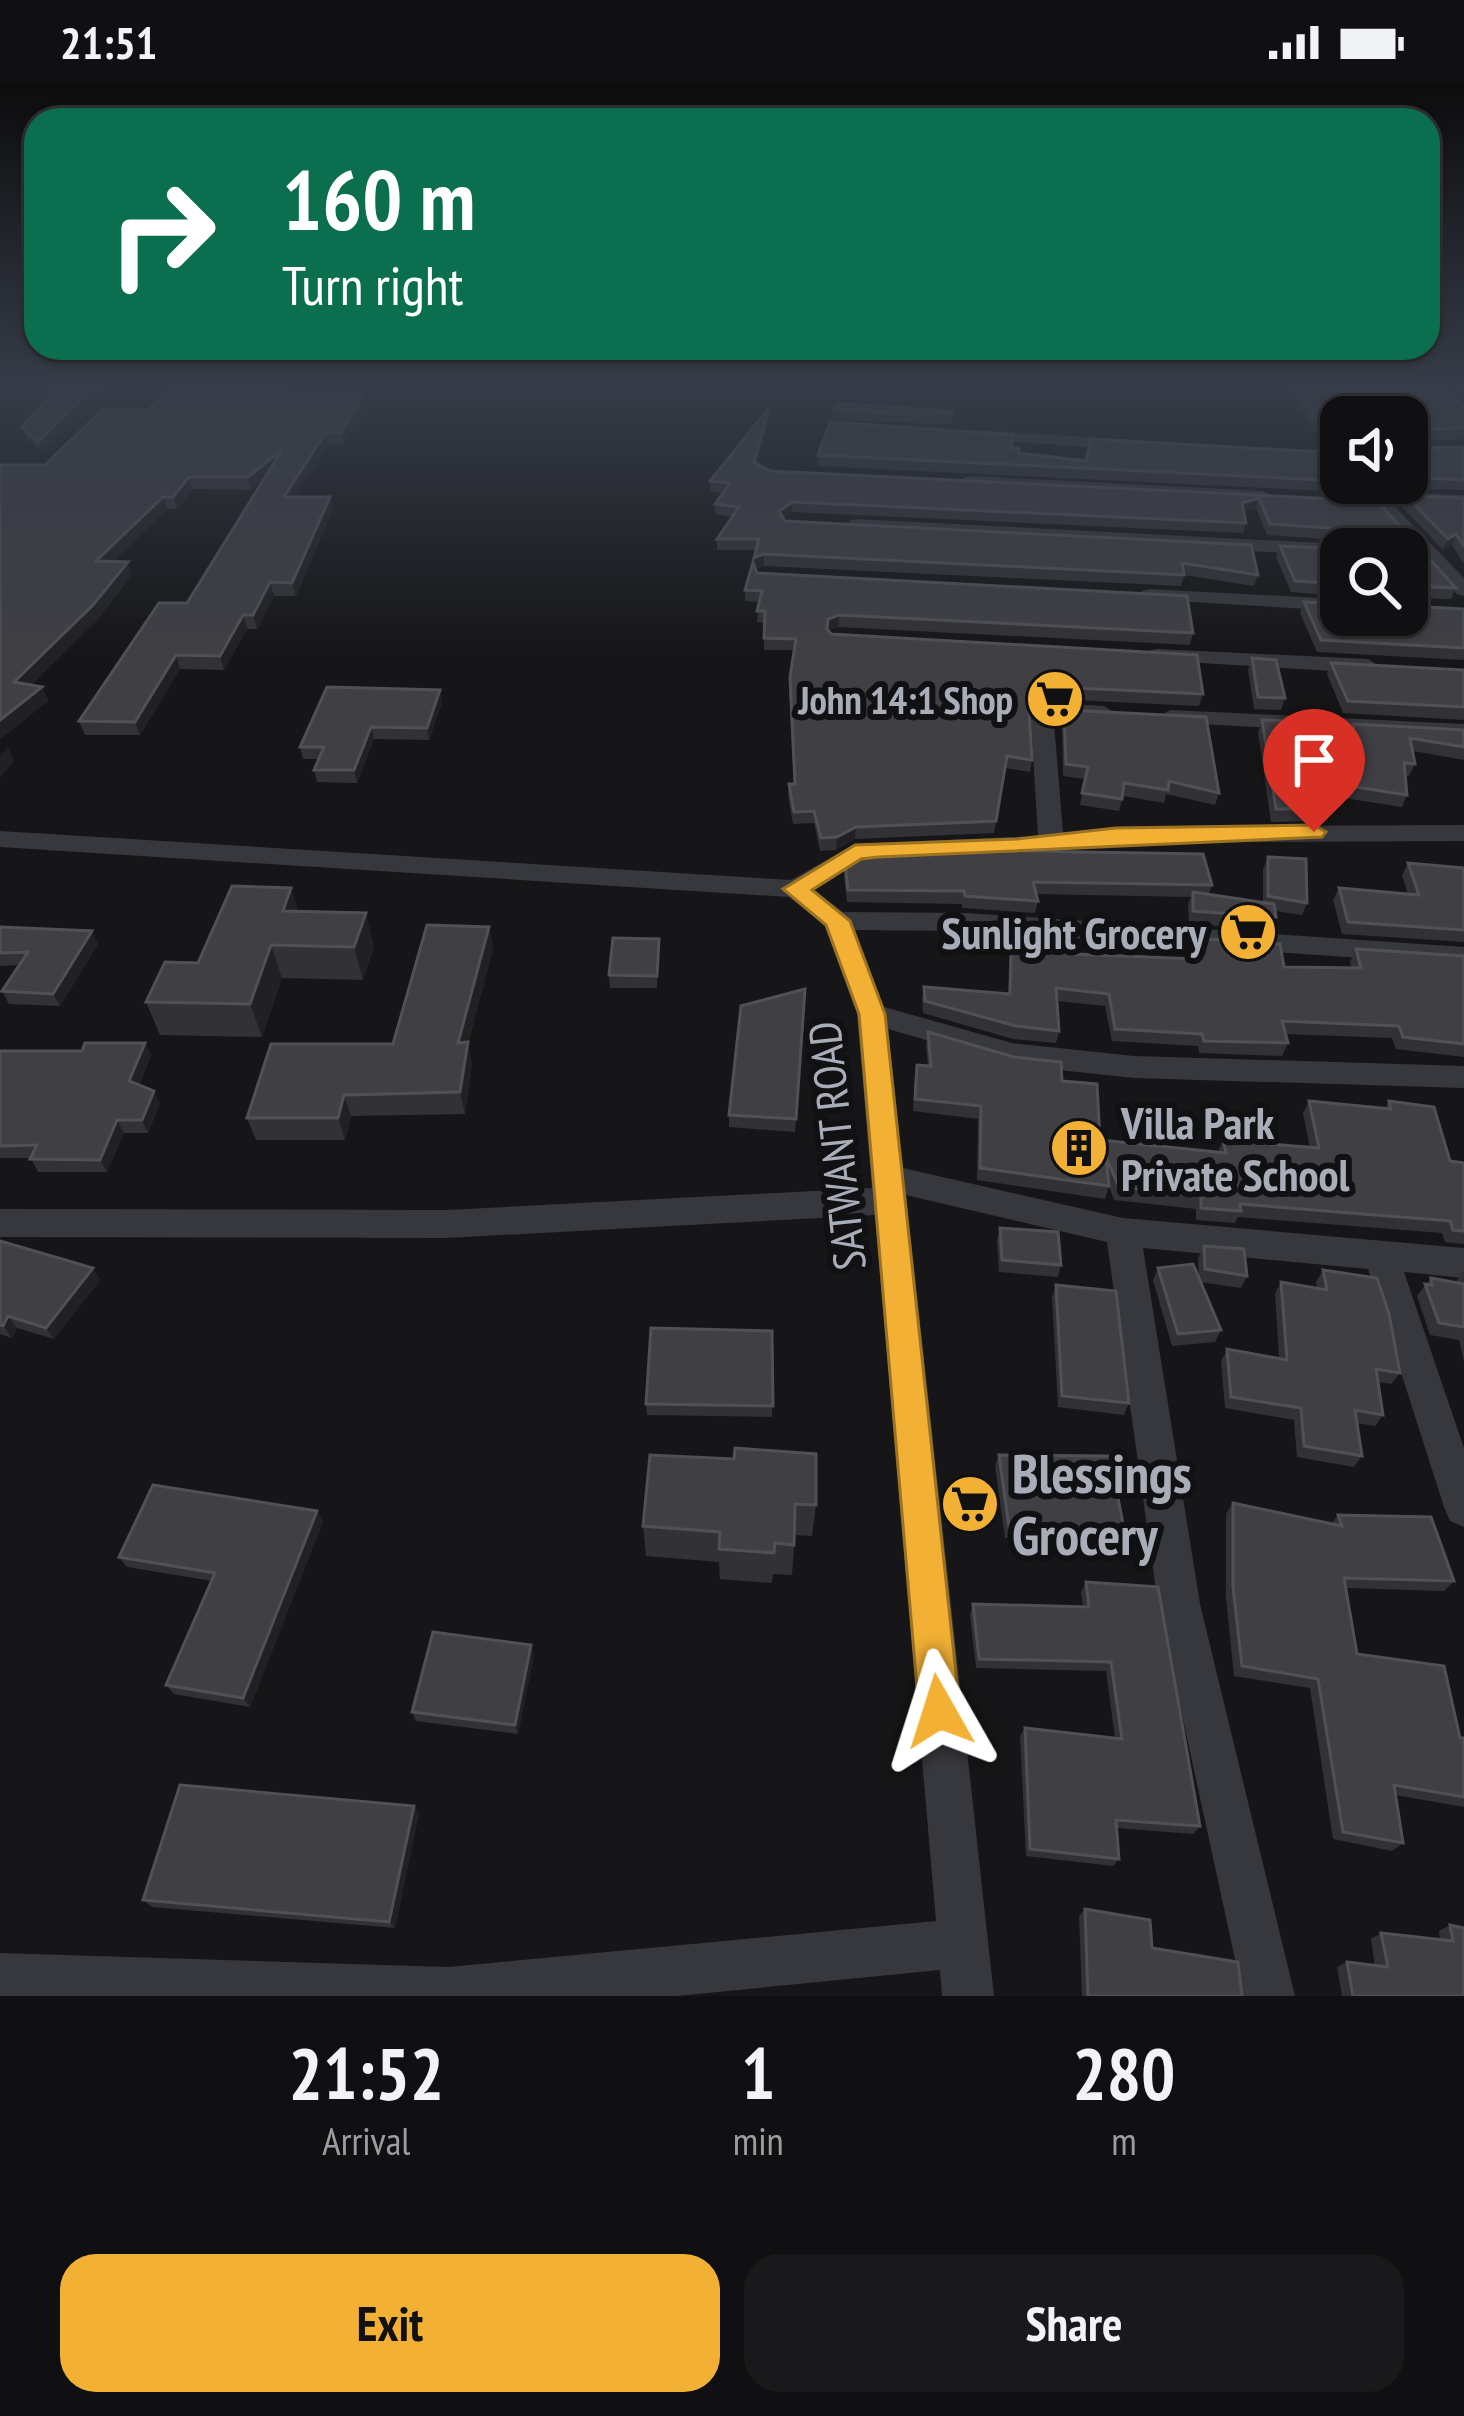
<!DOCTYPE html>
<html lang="en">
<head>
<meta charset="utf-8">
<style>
	:root { --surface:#101012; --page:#19191b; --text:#f1f3f6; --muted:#9c9d9f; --line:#303032; --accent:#f2b134 }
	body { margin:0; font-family:"PT Sans Narrow",sans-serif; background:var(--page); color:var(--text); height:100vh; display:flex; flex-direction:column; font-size:45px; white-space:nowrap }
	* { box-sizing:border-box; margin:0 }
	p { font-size:39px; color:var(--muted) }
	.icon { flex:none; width:66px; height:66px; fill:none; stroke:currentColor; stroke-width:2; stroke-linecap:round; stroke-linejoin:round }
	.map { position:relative; height:1912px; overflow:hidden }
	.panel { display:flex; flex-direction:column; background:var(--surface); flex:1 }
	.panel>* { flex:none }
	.top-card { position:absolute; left:24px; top:24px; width:1416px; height:252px; border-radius:36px; box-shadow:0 3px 9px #0004,0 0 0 3px var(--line); background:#0b6e4f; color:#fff; overflow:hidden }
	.tools { position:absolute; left:1320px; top:312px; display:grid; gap:24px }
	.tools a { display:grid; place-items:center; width:108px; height:108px; border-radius:24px; background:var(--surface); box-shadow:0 3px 9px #0004,0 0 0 3px var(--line); font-size:60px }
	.pin { position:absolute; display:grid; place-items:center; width:102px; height:102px; color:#fff; margin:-123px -51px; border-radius:50% 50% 50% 0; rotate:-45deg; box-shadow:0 0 12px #0007 }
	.pin .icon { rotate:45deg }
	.me { position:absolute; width:132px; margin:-66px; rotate:354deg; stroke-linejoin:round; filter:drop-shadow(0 0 9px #0008) }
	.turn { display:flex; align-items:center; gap:42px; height:252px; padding:0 60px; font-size:54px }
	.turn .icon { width:156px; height:156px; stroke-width:2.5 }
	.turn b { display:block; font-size:84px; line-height:102px }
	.eta { display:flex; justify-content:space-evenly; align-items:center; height:204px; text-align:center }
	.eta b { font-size:72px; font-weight:600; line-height:84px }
	.action { display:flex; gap:24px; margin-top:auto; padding:24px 60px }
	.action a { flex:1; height:138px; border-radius:36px; background:var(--accent); color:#111; font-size:48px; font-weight:600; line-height:138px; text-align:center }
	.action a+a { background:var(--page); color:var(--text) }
	.status { display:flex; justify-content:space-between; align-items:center; height:84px; padding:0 60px; background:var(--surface); direction:ltr }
	.status svg { height:33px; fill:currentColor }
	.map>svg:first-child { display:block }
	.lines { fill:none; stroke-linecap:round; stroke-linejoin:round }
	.minor { fill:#37383d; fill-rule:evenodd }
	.wall { fill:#323236 }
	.shaded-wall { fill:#212124 }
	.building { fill:#3f3f44; stroke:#4f5156; stroke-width:3 }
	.route { fill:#f2b134; stroke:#9d7322; stroke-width:3 }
	.labels { text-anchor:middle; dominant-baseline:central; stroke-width:12; stroke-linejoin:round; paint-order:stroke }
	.far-poi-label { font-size:39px; font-weight:bold; fill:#a8adb8; stroke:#111113; text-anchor:end }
	.poi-label { font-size:45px; font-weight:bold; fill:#a8adb8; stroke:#111113; text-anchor:end }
	.street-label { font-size:45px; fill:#a8adb8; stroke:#111113 }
	.near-poi-label { font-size:54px; font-weight:bold; fill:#a8adb8; stroke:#111113; text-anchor:start }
</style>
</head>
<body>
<div class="status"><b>21:51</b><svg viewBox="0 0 49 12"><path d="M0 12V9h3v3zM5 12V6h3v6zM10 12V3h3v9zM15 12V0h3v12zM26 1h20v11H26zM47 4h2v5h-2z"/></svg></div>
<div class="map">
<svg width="1464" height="1912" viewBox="0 0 1464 1912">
	<rect width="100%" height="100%" fill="#161618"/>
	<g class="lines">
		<g class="minor">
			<polygon points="976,346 1132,356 1140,361 1132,366 970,355 968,351"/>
			<polygon points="970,392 1263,407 1272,412 1263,417 964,401 964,393"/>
			<path d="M1390,408l74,3v10l-72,-1 72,74v18l-7,-2 -81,-86 -35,-2 -9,-5c14,-10 40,-3 58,-9z"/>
			<polygon points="856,435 1341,460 1350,465 1341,465 1341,472 849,445 849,437"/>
			<polygon points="1149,505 1341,515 1341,527 1142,515 1142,507"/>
			<polygon points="1158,565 1368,575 1379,582 1368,589 1150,576 1150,566"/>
			<polygon points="1055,619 1104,622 1115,629 1104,636 1060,633 1054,638 1063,749 1116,743 1464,741 1464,757 1116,759 1017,770 878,773 862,775 814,806 843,828 967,829 1464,863 1464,881 967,847 854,846 884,923 1012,959 1134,972 1464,982 1464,1004 1134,994 1012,981 888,945 903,1084 1123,1134 1464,1164 1464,1194 1404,1188 1464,1364 1464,1443 1450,1437 1444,1423 1368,1185 1143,1164 1200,1520 1295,1912 1243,1912 1158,1520 1107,1158 906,1111 994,1912 942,1912 940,1886 677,1912 0,1912 0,1869 448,1883 936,1837 875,1131 447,1154 0,1153 0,1125 447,1126 872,1104 857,930 825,841 789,813 0,763 0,747 791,796 855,760 1038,752 1031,636"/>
			<polygon points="1170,626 1464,640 1464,654 1162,638 1159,633"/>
		</g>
	</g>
	<g class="wall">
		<polygon points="61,300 42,368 26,353 22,343"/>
		<polygon points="176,300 286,300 280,309 366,322 343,361 329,360 295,413 333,425 296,512 274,512 257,545 247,545 224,586 180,585 140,651 85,651 79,637 187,519 263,396 251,406 193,405 177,425 167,425 113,478 132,491 98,535 31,601 42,603 48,617 0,655 45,381 148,326"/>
		<polygon points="1286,300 1436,300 1464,322 1464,355 1407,357 1341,333 1341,362 1322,360"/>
		<polygon points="1452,300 1464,300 1464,311"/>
		<polygon points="834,326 954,327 952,340 833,336"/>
		<polygon points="769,334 757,380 770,387 1377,417 1456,504 1451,515 1408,514 1408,522 1464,525 1464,576 1317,568 1300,529 1304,518 1407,531 1350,461 1341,456 1267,451 1256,424 1244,428 1246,439 1243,449 792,428 784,434 785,437 1251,461 1258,491 1254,502 1184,491 1181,502 764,482 755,485 757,489 1193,549 1190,561 838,543 828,546 831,550 1203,610 1199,622 1052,615 1029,634 1032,676 1030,688 1005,684 994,749 855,755 836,766 820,767 814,739 793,740 788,712 789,700 794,700 789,605 794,566 764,566 764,539 757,538 759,518 745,517 745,506 754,481 756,466 717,466 717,455 732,433 715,430 715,420 723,409 710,407 710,397"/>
		<polygon points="1407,360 1411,364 1464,363 1464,406 1390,404 1368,409 818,382 818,371 1011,364 1019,369 1086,377 1341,369 1341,399 1407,399"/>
		<polygon points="1406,412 1464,414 1464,480 1452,461 1443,466 1402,423"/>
		<polygon points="1280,462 1341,465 1341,512 1291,508 1276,473"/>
		<polygon points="1252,574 1285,614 1281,626 1254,625 1248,586"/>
		<polygon points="1331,579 1464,586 1464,636 1343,629 1327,590"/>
		<polygon points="442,618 429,656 374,655 357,699 317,698 314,686 319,675 303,675 300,663"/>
		<polygon points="1064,626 1219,709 1215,721 1166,710 1164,719 1123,712 1119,727 1080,721 1085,695 1063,692 1062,638"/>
		<polygon points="1262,636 1295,659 1350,668 1349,652 1353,640 1464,646 1464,676 1413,667 1415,680 1409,692 1405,692 1407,711 1402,723 1318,710 1319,725 1314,737 1271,738 1258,648"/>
		<polygon points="991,767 1025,767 1212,801 1209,810 1263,818 1263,785 1268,773 1307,819 1302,831 1275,827 1276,833 1271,845 1189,840 1188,820 1191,813 1036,810 1038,817 1035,829 962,824 962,820 847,818 844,792 845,780"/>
		<polygon points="1408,779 1464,784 1464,858 1342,850 1333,816 1339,804 1408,810 1402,791"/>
		<polygon points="291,804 298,827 374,862 363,896 282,894 262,953 160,951 146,918"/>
		<polygon points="1012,842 1051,869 1190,875 1190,867 1194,854 1284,883 1351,884 1350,878 1356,865 1464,872 1464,973 1396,965 1392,954 1285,950 1288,959 1282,972 1199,969 1198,962 1112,957 1105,922 1057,917 1059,947 1056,959 1013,955 923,929 922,915 924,903 1008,910 1010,854"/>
		<polygon points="0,843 98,860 60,922 9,920 2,907 19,881 0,882"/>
		<polygon points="489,843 493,864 468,961 472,980 465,1030 351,1032 345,1056 256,1056 247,1034 393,960"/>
		<polygon points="659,855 657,904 610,904 609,891"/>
		<polygon points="805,905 795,1048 729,1043 729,1031"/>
		<polygon points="928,948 1062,997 1100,1056 1218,1068 1223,1056 1310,1064 1303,1029 1309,1017 1385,1024 1389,1017 1450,1077 1464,1079 1464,1160 1445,1158 1442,1149 1238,1133 1235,1139 1196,1136 1196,1125 1114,1116 1109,1102 1105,1115 977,1096 978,1035 913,1027 915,993 928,982 926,961"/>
		<polygon points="145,959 151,971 139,1001 160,1019 148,1049 124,1049 107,1088 38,1088 31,1074 0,1074 0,967 82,967"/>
		<polygon points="1000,1144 1061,1181 1058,1193 999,1188 997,1156"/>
		<polygon points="0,1157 93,1184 100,1196 54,1255 17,1244 12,1254 0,1250"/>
		<polygon points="1204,1162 1247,1192 1241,1204 1200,1198 1221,1246 1215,1258 1172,1262 1153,1196 1158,1184 1199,1195 1198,1174"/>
		<polygon points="1323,1186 1400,1289 1391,1300 1378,1298 1383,1331 1375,1342 1357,1339 1362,1372 1354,1383 1297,1373 1294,1336 1225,1324 1221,1277 1227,1265 1279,1274 1275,1210 1281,1198 1317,1205 1316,1198"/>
		<polygon points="1464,1186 1464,1278 1459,1256 1430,1251 1417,1212 1431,1194 1456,1198"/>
		<polygon points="1056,1201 1129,1319 1124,1331 1058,1323 1052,1213"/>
		<polygon points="772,1247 772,1333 647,1331 646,1320"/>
		<polygon points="650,1371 816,1421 812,1452 795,1451 792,1491 773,1490 772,1499 720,1495 719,1478 646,1472 643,1442"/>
		<polygon points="999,1371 1124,1445 1119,1455 1005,1454 995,1382"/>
		<polygon points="1233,1419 1331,1440 1338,1431 1454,1497 1444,1507 1346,1504 1357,1570 1460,1654 1464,1654 1464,1723 1395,1711 1403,1759 1392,1767 1333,1755 1310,1604 1234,1592 1226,1513 1226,1430"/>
		<polygon points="317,1427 323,1438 250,1623 174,1610 166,1601 212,1497 127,1483 119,1473"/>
		<polygon points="1086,1498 1200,1742 1193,1750 1117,1744 1119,1775 1113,1782 1026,1772 1020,1652 1025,1644 1115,1654 1106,1587 976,1584 970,1530 973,1520 1083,1523 1081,1508"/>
		<polygon points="534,1571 518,1650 416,1637 412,1628"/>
		<polygon points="419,1729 395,1844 152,1823 143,1816"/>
		<polygon points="1085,1825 1152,1864 1242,1912 1082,1912 1079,1832"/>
		<polygon points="1450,1841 1464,1912 1342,1912 1337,1883 1347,1878 1375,1882 1371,1855 1381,1849 1440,1856 1439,1847"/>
	</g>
	<g class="shaded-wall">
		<polygon points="96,300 109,300 42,368 38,358"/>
		<polygon points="276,300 286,300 272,321 269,309"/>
		<polygon points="364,311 366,322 343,361 340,349"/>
		<polygon points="769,324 769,334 754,389 754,378"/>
		<polygon points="326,348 329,360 287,425 284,413"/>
		<polygon points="282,366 285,378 251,406 248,393"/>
		<polygon points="189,393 193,405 177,425 173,413"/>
		<polygon points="1371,399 1392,399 1390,404 1368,409"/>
		<polygon points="163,413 167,425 100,490 96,477"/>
		<polygon points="330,413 333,425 296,512 292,499"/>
		<polygon points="1259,414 1256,424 1239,430 1242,419"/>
		<polygon points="793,418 792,428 779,438 779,427"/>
		<polygon points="1456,450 1452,461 1443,466 1448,455"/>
		<polygon points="764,470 764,482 754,485 754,474"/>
		<polygon points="128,478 132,491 98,535 20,612 14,598"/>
		<polygon points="270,498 274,512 257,545 253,531"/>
		<polygon points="243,531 247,545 224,586 220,572"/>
		<polygon points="839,531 838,543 827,546 828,535"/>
		<polygon points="176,571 180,585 140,651 135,638"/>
		<polygon points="42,603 48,617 0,655 0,636"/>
		<polygon points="1055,603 1052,615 1027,636 1029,624"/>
		<polygon points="440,606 442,618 429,656 427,644"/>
		<polygon points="371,643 374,655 357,699 354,686"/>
		<polygon points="8,663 14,677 0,694 0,672"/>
		<polygon points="856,743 855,755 836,766 837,753"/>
		<polygon points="291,804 301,837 283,827"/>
		<polygon points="366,829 374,862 363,896 354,863"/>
		<polygon points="489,843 493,864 468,961 472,980 465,1030 460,1008 458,959"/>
		<polygon points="92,847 98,860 60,922 53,910"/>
		<polygon points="271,861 282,894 262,953 250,920"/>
		<polygon points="145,959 151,971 135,1009 129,997"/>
		<polygon points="154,1007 160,1019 148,1049 142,1036"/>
		<polygon points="344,1011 351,1032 345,1056 338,1034"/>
		<polygon points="117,1036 124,1049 107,1088 100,1076"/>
		<polygon points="93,1184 100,1196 54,1255 46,1244"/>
		<polygon points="8,1232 17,1244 12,1254 3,1242"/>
		<polygon points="317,1427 323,1438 250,1623 243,1614"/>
		<polygon points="531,1561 534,1571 518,1650 515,1641"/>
		<polygon points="414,1722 419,1729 395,1844 389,1838"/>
	</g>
	<g class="building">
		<polygon points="61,300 96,300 38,358 22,343"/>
		<polygon points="176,300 276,300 269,309 364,311 340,349 326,348 284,413 330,413 292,499 270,498 253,531 243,531 220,572 176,571 135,638 79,637 159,519 187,519 282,366 248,393 189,393 173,413 163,413 96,477 128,478 93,521 14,598 42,603 0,636 0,381 45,381 103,325 148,326"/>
		<polygon points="1295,300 1436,300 1464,322 1464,344 1408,346 1407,352 1407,333 1341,333 1341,351 1326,349"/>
		<polygon points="847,320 954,327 953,330 834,326 836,321"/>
		<polygon points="769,324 754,378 770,387 1377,417 1456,504 1412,502 1407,507 1407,465 1345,465 1358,453 1345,445 1270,440 1259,414 1242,419 1246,439 793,418 779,427 785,437 1251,461 1258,491 1182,479 1184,491 764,470 754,474 759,455 717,455 739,423 715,420 730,399 710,397"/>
		<polygon points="830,338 1013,351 1011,364 1019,364 1019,369 1086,377 1091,355 1341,369 1341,397 818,371"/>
		<polygon points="1407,360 1411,364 1464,363 1464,396 1407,393"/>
		<polygon points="1406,412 1464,414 1464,462 1456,450 1448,455"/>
		<polygon points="1280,462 1341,465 1341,500 1295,497"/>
		<polygon points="753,478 757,489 1187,512 1193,549 839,531 828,535 827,545 831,550 1197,571 1203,610 1055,603 1029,624 1032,676 1007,672 996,737 856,743 837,753 821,754 814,727 794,728 789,700 795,700 790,593 796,555 764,554 765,527 757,527 762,507 745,506"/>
		<polygon points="1407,507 1408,522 1464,525 1464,564 1321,556 1304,518 1341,519 1341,531 1407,531"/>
		<polygon points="1252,574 1276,576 1285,614 1258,613"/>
		<polygon points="1331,579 1464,586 1464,623 1348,617"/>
		<polygon points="327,603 440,606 427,644 371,643 354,686 314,686 324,663 300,663"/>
		<polygon points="1064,626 1206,633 1219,709 1169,697 1168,706 1124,699 1122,715 1082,709 1088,683 1066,680"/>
		<polygon points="1262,636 1290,637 1295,659 1356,669 1353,640 1464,646 1464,663 1410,654 1415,680 1404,679 1407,711 1317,697 1319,725 1276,725"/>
		<polygon points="1015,762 1024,762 1025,767 1203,770 1212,801 1033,798 1038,817 965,812 964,807 848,806 845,780 865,767 992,763 991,767 1015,767"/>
		<polygon points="1268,773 1306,775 1307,819 1268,812"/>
		<polygon points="1408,779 1464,784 1464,846 1348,838 1339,804 1419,811"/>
		<polygon points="232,802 291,804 283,827 366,829 354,863 271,861 250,920 146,918 165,878 198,879"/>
		<polygon points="1193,808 1274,820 1276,833 1193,827"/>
		<polygon points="427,841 489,843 458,959 468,958 460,1008 344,1011 338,1034 247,1034 271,960 393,960"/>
		<polygon points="1012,842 1045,844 1051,869 1195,875 1194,854 1280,860 1284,883 1361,884 1356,865 1464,872 1464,960 1403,953 1399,942 1282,937 1288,959 1204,957 1202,950 1115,945 1109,910 1056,904 1059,947 1016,942 925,917 924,903 1010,910"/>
		<polygon points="0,843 92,847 53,910 2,907 28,868 0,869"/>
		<polygon points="613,854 659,855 657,892 609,891"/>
		<polygon points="805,905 796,1035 729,1031 741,922"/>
		<polygon points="928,948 1014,973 1061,978 1062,997 1097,1000 1100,1056 1226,1069 1223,1056 1319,1064 1309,1017 1391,1025 1389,1017 1434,1023 1450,1077 1464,1079 1464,1147 1453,1146 1450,1137 1240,1120 1241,1127 1201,1124 1201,1112 1119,1103 1106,1073 1109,1102 980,1084 981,1022 915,1015 917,981 931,982"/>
		<polygon points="85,959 145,959 129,997 154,1007 142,1036 117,1036 100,1076 30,1075 37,1061 0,1062 0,967 82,967"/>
		<polygon points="1000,1144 1058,1148 1061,1181 1002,1176"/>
		<polygon points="0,1157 93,1184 46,1244 8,1232 3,1242 0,1241"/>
		<polygon points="1204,1162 1244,1165 1247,1192 1205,1185"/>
		<polygon points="1193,1180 1221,1246 1178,1250 1158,1184"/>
		<polygon points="1323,1186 1377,1194 1389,1230 1400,1289 1376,1285 1383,1331 1355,1326 1362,1372 1304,1362 1301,1324 1231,1313 1227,1265 1287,1276 1281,1198 1327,1206"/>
		<polygon points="1431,1194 1464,1200 1464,1243 1439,1239 1425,1200 1432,1201"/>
		<polygon points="1056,1201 1116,1207 1129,1319 1062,1312"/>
		<polygon points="651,1244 772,1247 773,1322 646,1320"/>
		<polygon points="735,1364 816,1370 816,1421 795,1420 794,1461 775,1459 774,1469 719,1465 720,1448 643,1442 650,1371 734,1375"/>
		<polygon points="999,1371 1110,1372 1124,1445 1009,1443"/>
		<polygon points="153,1401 317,1427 243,1614 166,1601 215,1489 119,1473"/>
		<polygon points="1233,1419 1342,1442 1338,1431 1431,1433 1454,1497 1344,1494 1357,1570 1444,1582 1460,1654 1464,1654 1464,1713 1394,1701 1403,1759 1343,1748 1318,1595 1242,1582 1233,1503"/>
		<polygon points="1086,1498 1158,1503 1200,1742 1116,1736 1119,1775 1030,1765 1025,1644 1122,1655 1111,1578 979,1575 973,1520 1089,1523"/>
		<polygon points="433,1548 531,1561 515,1641 412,1628"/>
		<polygon points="180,1701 414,1722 389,1838 143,1816"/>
		<polygon points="1085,1825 1150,1836 1152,1864 1238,1878 1242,1912 1088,1912"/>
		<polygon points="1450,1841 1464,1844 1464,1912 1353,1912 1347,1878 1388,1883 1381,1849 1453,1857"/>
	</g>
	<linearGradient id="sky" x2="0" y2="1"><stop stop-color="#0c0c0d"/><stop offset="0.53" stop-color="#363c48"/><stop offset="1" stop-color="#363c48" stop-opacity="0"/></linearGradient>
	<rect width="1464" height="568" fill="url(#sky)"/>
	<polygon class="route" points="1314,741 1326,748 1322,753 878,773 861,775 812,806 850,837 885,930 960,1627 954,1641 939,1647 925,1641 919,1627 859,930 826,841 783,805 855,761 1017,755 1116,744"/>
	<defs>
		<symbol id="supermarket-disc" viewBox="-11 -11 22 22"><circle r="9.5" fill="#f2b134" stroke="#111113"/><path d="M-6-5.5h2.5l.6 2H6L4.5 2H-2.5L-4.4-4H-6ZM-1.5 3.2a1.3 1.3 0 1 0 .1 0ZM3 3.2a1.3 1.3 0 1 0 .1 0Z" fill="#111"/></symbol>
		<symbol id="building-disc" viewBox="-11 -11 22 22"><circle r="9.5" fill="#f2b134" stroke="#111113"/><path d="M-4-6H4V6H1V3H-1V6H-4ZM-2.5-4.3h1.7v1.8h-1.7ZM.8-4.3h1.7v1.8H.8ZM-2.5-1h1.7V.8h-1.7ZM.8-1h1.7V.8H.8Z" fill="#111"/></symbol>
	</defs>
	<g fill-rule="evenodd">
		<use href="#supermarket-disc" x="1022" y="582" width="66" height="66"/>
		<use href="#supermarket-disc" x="1215" y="815" width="66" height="66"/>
		<use href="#building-disc" x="1046" y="1031" width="66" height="66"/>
		<use href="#supermarket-disc" x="937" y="1387" width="66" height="66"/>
	</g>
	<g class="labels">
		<g class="far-poi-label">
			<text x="1013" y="615">John 14:1 Shop</text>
		</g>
		<g class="poi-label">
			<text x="1206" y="848">Sunlight Grocery</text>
			<text x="1121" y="1038" text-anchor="start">Villa Park<tspan x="1121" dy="52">Private School</tspan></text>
		</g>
		<g class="street-label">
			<text transform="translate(836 1062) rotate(-96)">SATWANT ROAD</text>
		</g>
		<g class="near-poi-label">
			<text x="1012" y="1389">Blessings<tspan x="1012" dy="62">Grocery</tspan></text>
		</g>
	</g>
</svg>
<div class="tools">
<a><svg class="icon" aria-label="sound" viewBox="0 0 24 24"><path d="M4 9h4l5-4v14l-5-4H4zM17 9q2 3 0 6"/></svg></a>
<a><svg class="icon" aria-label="search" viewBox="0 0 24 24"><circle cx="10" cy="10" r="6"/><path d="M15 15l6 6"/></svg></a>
</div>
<div class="pin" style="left:1314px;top:748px;background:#d93025"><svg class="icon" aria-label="arrive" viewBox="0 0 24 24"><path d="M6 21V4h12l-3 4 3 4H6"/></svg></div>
<svg class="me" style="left:939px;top:1627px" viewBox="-20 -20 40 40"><path d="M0-17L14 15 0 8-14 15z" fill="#f2b134" stroke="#fff" stroke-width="4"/></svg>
<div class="top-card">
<div class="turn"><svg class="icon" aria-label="right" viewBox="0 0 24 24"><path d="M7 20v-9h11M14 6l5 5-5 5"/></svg><div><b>160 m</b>Turn right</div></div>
</div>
</div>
<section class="panel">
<div class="eta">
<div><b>21:52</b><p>Arrival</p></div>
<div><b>1</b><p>min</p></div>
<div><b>280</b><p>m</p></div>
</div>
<div class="action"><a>Exit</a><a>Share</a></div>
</section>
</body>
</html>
